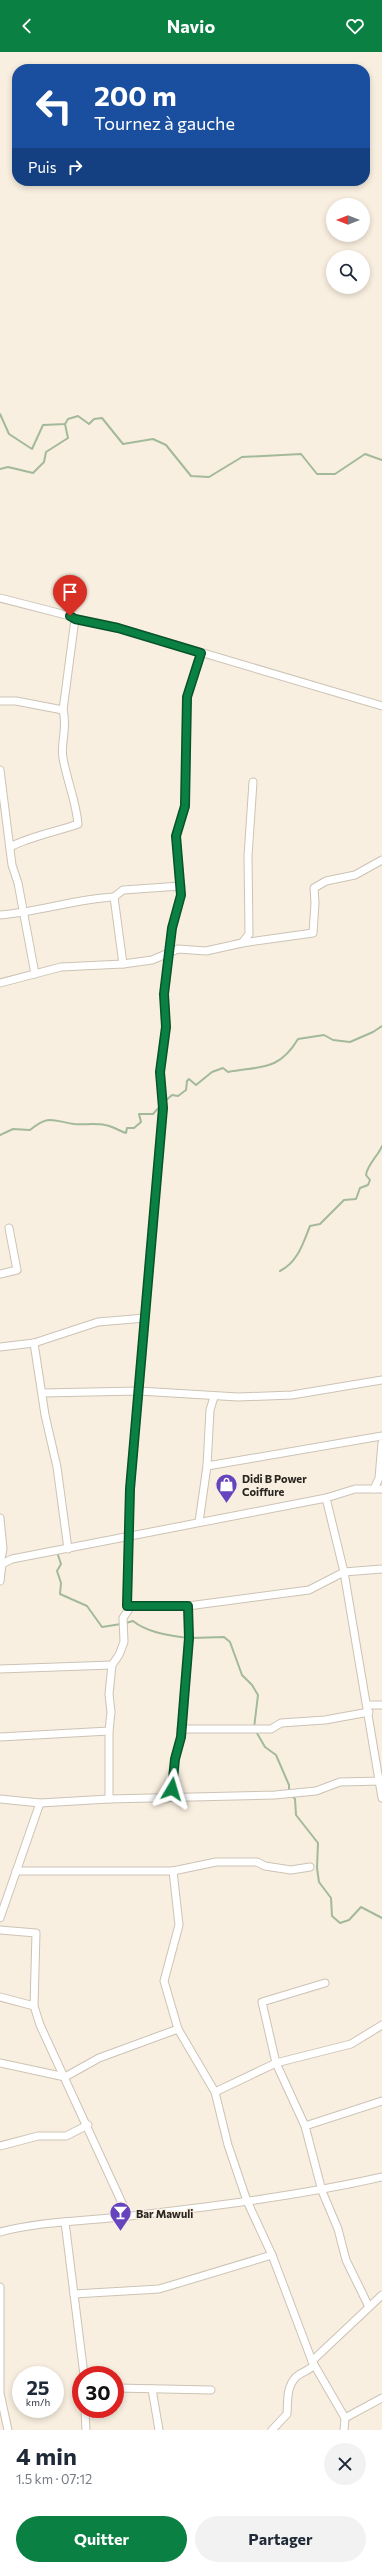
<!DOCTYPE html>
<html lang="fr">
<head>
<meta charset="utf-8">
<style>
	:root { --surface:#fff; --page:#f2f2f3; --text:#1f2937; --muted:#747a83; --accent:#0b8043 }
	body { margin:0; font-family:Commissioner,sans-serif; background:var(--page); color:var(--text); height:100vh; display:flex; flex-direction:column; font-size:15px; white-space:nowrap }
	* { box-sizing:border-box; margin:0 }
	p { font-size:13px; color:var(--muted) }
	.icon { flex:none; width:22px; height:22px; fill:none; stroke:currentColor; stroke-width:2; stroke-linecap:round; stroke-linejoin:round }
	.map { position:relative; height:2378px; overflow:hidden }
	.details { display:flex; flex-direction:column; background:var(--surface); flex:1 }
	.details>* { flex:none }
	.banner { position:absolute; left:12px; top:12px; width:358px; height:122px; border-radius:16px; box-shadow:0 2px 6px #0003; background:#1a4fa0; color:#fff; overflow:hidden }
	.needle { width:26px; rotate:270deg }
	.tools { position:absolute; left:326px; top:146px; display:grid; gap:8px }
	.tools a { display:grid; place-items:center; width:44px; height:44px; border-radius:50%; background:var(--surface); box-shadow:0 2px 6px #0003; font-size:20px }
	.speed { position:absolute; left:12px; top:2314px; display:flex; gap:8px; font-size:20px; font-weight:700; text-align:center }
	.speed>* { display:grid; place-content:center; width:52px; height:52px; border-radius:50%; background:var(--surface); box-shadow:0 2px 6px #0003; line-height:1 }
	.speed small { font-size:10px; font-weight:400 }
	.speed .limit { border:6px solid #d22; background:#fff; color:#111 }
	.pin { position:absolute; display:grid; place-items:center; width:34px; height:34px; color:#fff; margin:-41px -17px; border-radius:50% 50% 50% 0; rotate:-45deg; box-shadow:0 0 4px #0007 }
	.pin .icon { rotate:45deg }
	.me { position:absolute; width:44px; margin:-22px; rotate:7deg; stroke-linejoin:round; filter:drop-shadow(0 0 3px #0008) }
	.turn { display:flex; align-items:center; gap:14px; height:84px; padding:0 16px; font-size:18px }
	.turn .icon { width:52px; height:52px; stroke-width:2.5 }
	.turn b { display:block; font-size:28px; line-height:34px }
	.then { display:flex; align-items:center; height:38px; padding:0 16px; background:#0003; gap:8px; font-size:15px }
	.round { display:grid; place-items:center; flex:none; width:42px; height:42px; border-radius:21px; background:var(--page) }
	.headline { display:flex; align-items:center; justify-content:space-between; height:68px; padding:0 16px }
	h1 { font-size:24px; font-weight:700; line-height:30px }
	.cta { display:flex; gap:8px; margin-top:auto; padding:8px 16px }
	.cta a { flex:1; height:46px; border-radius:24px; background:var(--accent); color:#fff; font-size:16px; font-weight:700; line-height:46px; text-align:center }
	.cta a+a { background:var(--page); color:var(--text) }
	header { display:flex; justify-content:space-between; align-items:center; height:52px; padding:0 16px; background:var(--accent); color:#fff; font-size:18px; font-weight:700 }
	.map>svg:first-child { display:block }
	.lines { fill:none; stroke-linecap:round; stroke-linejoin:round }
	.stream { stroke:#a3ba9a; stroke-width:2 }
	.street-casing { stroke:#ccc3b5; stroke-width:9 }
	.street { stroke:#fff; stroke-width:7 }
	.route-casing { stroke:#07532c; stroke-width:10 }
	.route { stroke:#0b8043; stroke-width:7 }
	.labels { text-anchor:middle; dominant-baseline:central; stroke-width:3; stroke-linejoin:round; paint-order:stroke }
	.poi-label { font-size:11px; font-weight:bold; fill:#292520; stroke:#f9efe0; text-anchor:start }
</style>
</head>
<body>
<header><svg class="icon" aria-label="back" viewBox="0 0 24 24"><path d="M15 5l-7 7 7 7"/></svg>Navio<svg class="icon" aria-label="heart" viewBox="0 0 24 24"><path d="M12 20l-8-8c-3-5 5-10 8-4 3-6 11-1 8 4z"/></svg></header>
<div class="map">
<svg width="382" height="2378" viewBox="0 0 382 2378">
	<rect width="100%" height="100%" fill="#f9efe0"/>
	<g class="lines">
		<g class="stream">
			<polyline points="0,362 9,382 32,397 43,373 65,372 68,367 78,364 89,372 94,367 102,366 123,392 153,387 166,393 191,424 209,425 242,405 301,402 317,422 335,422 365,402 382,408"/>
			<polyline points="0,417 8,415 33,421 44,410 46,400 68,386 65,372"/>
			<path d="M164,1050l8,-7 6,1 8,-6 1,-9 2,-2 7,6 16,-13 11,-4 5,4c33,-6 51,-1 70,-33l26,-4 9,5 17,2 23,-10 9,-6"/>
			<path d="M0,1083l13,-6 17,1c19,-16 23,-9 44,-6 10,1 21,-1 31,1 8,1 14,6 21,8l1,-5h7l7,-6 -2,-8h14l8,-9"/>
			<path d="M280,1219c18,-9 23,-28 30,-45l10,-2 24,-24 12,-1 4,-11 8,-3 2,-5 -4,-5c1,-10 12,-19 16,-29"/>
			<polyline points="58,1503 61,1512 57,1519 61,1531 60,1542 87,1554 102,1575 121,1572"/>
			<path d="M126,1571l7,-2c15,12 36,14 54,17"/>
			<polyline points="191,1586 224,1585 230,1590 242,1623 252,1633 258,1643 254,1676 265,1695 276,1703 289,1733 289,1741"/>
			<polyline points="292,1744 295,1747 296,1763 318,1791 317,1816 319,1830 331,1846 332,1864 340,1871 349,1868 361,1855 382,1866"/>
		</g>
		<defs>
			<g id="street">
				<polyline points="0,546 70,564 75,567 119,576 382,654"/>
				<polyline points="201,601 187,645 185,755 176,784 181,843 172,876 164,943 166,975 160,1020 163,1056 130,1437 127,1554 188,1554 309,1538 344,1520 382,1517"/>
				<polyline points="0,649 16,649 63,658"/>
				<polyline points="0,718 12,813 18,831 35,922"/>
				<path d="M10,795c21,-11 46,-15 68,-23 -2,-23 -11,-43 -15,-66 -3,-16 5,-29 0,-48l12,-91"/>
				<polyline points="114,845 123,838 181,834"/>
				<path d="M0,863c39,-3 75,-16 114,-18l9,67"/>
				<polyline points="242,891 313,881 315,851 314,836 326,829 355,823 382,808"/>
				<polyline points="0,931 61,915 123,912 152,908 178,897 206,899 242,891 249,882 248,804 253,730"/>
				<polyline points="0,1222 17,1218 9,1176"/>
				<polyline points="34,1291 45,1363 57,1415 68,1497"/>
				<polyline points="0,1295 34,1291 98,1270 145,1266"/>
				<polyline points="43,1341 139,1339 238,1345 292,1343 382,1328"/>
				<polyline points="207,1414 382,1384"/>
				<polyline points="374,1437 379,1426 382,1391"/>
				<polyline points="326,1446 344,1520 382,1746"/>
				<polyline points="0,1466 3,1497 0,1512"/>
				<polyline points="199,1470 207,1414 210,1358 214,1345"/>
				<polyline points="0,1529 2,1512 12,1507 326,1446 355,1437 382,1437"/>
				<polyline points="0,1617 112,1613"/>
				<polyline points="368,1653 382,1653"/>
				<polyline points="181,1677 271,1677 281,1671 325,1668 369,1660"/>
				<polyline points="0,1685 109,1679"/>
				<polyline points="0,1747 40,1751 109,1747 275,1743 316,1739 340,1730 382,1729"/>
				<polyline points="109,1747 109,1679 111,1660 109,1642 112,1613 119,1603 124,1590 123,1566 129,1557 127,1554"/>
				<polyline points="166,1747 171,1737 175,1707 181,1685 189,1587 188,1554"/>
				<polyline points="16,1819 173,1819 216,1810 257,1810 265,1814 291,1818 310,1815"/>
				<polyline points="173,1819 179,1873 164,1929 178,1977 215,2040 228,2093 247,2149 272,2203 312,2309 345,2366 382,2346"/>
				<polyline points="0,1866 40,1751"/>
				<polyline points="0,1878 36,1881 34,1954"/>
				<polyline points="325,1931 262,1950 276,2011 305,2074 322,2139 338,2177 346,2208 369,2255"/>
				<polyline points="0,1945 34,1954 40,1973 128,2164"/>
				<polyline points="0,2011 65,2025 99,2006 178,1977"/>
				<polyline points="215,2040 276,2011 351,1992 382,1973"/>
				<polyline points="305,2074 382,2049"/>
				<polyline points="0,2094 38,2084 66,2084 88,2073"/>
				<polyline points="65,2170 84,2323"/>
				<path d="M0,2180c42,-11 86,-11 130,-16 84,-10 169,-20 252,-39"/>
				<polyline points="0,2235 0,2341 8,2378"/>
				<polyline points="74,2242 159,2237 272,2203"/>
				<polyline points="312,2309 382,2243"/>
				<polyline points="115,2336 211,2338"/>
				<polyline points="152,2337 159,2378"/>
				<polyline points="85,2357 86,2378"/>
				<path d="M272,2378l15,-16c1,-12 -1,-27 9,-37 5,-5 13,-6 18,-12"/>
				<polyline points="344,2378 345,2366"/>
			</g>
		</defs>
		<use href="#street" class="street-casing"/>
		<use href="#street" class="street"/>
	</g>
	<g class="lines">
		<defs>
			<polyline id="route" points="70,564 75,567 118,576 201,601 187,645 185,754 176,784 181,843 172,876 164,942 166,975 160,1020 163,1056 130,1437 127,1554 188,1554 189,1586 181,1685 175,1707 172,1737"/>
		</defs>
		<use href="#route" class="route-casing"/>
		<use href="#route" class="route"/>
	</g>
	<defs>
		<symbol id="shop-pin" viewBox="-11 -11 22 30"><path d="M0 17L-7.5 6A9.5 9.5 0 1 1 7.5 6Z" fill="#6644bd" stroke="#f9efe0"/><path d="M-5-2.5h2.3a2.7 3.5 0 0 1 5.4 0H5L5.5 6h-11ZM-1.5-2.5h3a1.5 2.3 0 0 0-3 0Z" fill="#fff"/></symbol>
		<symbol id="bar-pin" viewBox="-11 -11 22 30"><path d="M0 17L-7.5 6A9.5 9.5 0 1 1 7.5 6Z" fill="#6644bd" stroke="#f9efe0"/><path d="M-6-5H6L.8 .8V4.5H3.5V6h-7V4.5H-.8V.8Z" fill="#fff"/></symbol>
	</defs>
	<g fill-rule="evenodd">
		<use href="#shop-pin" x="214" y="1420" width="25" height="34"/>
		<use href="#bar-pin" x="108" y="2148" width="25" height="34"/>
	</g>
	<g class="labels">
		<g class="poi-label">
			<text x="242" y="1426">Didi B Power<tspan x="242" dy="13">Coiffure</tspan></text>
			<text x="136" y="2161">Bar Mawuli</text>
		</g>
	</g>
</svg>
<div class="tools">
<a><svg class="needle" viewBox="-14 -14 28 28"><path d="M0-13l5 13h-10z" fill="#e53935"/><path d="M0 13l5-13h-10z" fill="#747a83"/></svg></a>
<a><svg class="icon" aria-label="search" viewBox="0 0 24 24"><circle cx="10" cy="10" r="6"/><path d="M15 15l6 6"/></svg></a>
</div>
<div class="speed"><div>25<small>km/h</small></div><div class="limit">30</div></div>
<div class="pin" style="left:70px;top:564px;background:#d93025"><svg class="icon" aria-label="arrive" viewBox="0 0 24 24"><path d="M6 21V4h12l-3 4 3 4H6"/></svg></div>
<svg class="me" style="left:172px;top:1737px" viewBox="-20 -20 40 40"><path d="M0-17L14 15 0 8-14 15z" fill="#0b8043" stroke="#fff" stroke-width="4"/></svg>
<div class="banner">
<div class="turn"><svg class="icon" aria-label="left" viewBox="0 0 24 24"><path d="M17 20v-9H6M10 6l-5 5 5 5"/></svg><div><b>200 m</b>Tournez à gauche</div></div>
<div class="then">Puis<svg class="icon" aria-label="right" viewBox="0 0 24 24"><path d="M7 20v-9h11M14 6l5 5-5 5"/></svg></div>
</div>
</div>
<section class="details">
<div class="headline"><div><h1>4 min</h1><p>1.5 km · 07:12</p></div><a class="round"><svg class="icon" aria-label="close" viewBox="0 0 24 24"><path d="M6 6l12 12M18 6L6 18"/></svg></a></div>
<div class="cta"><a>Quitter</a><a>Partager</a></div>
</section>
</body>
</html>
